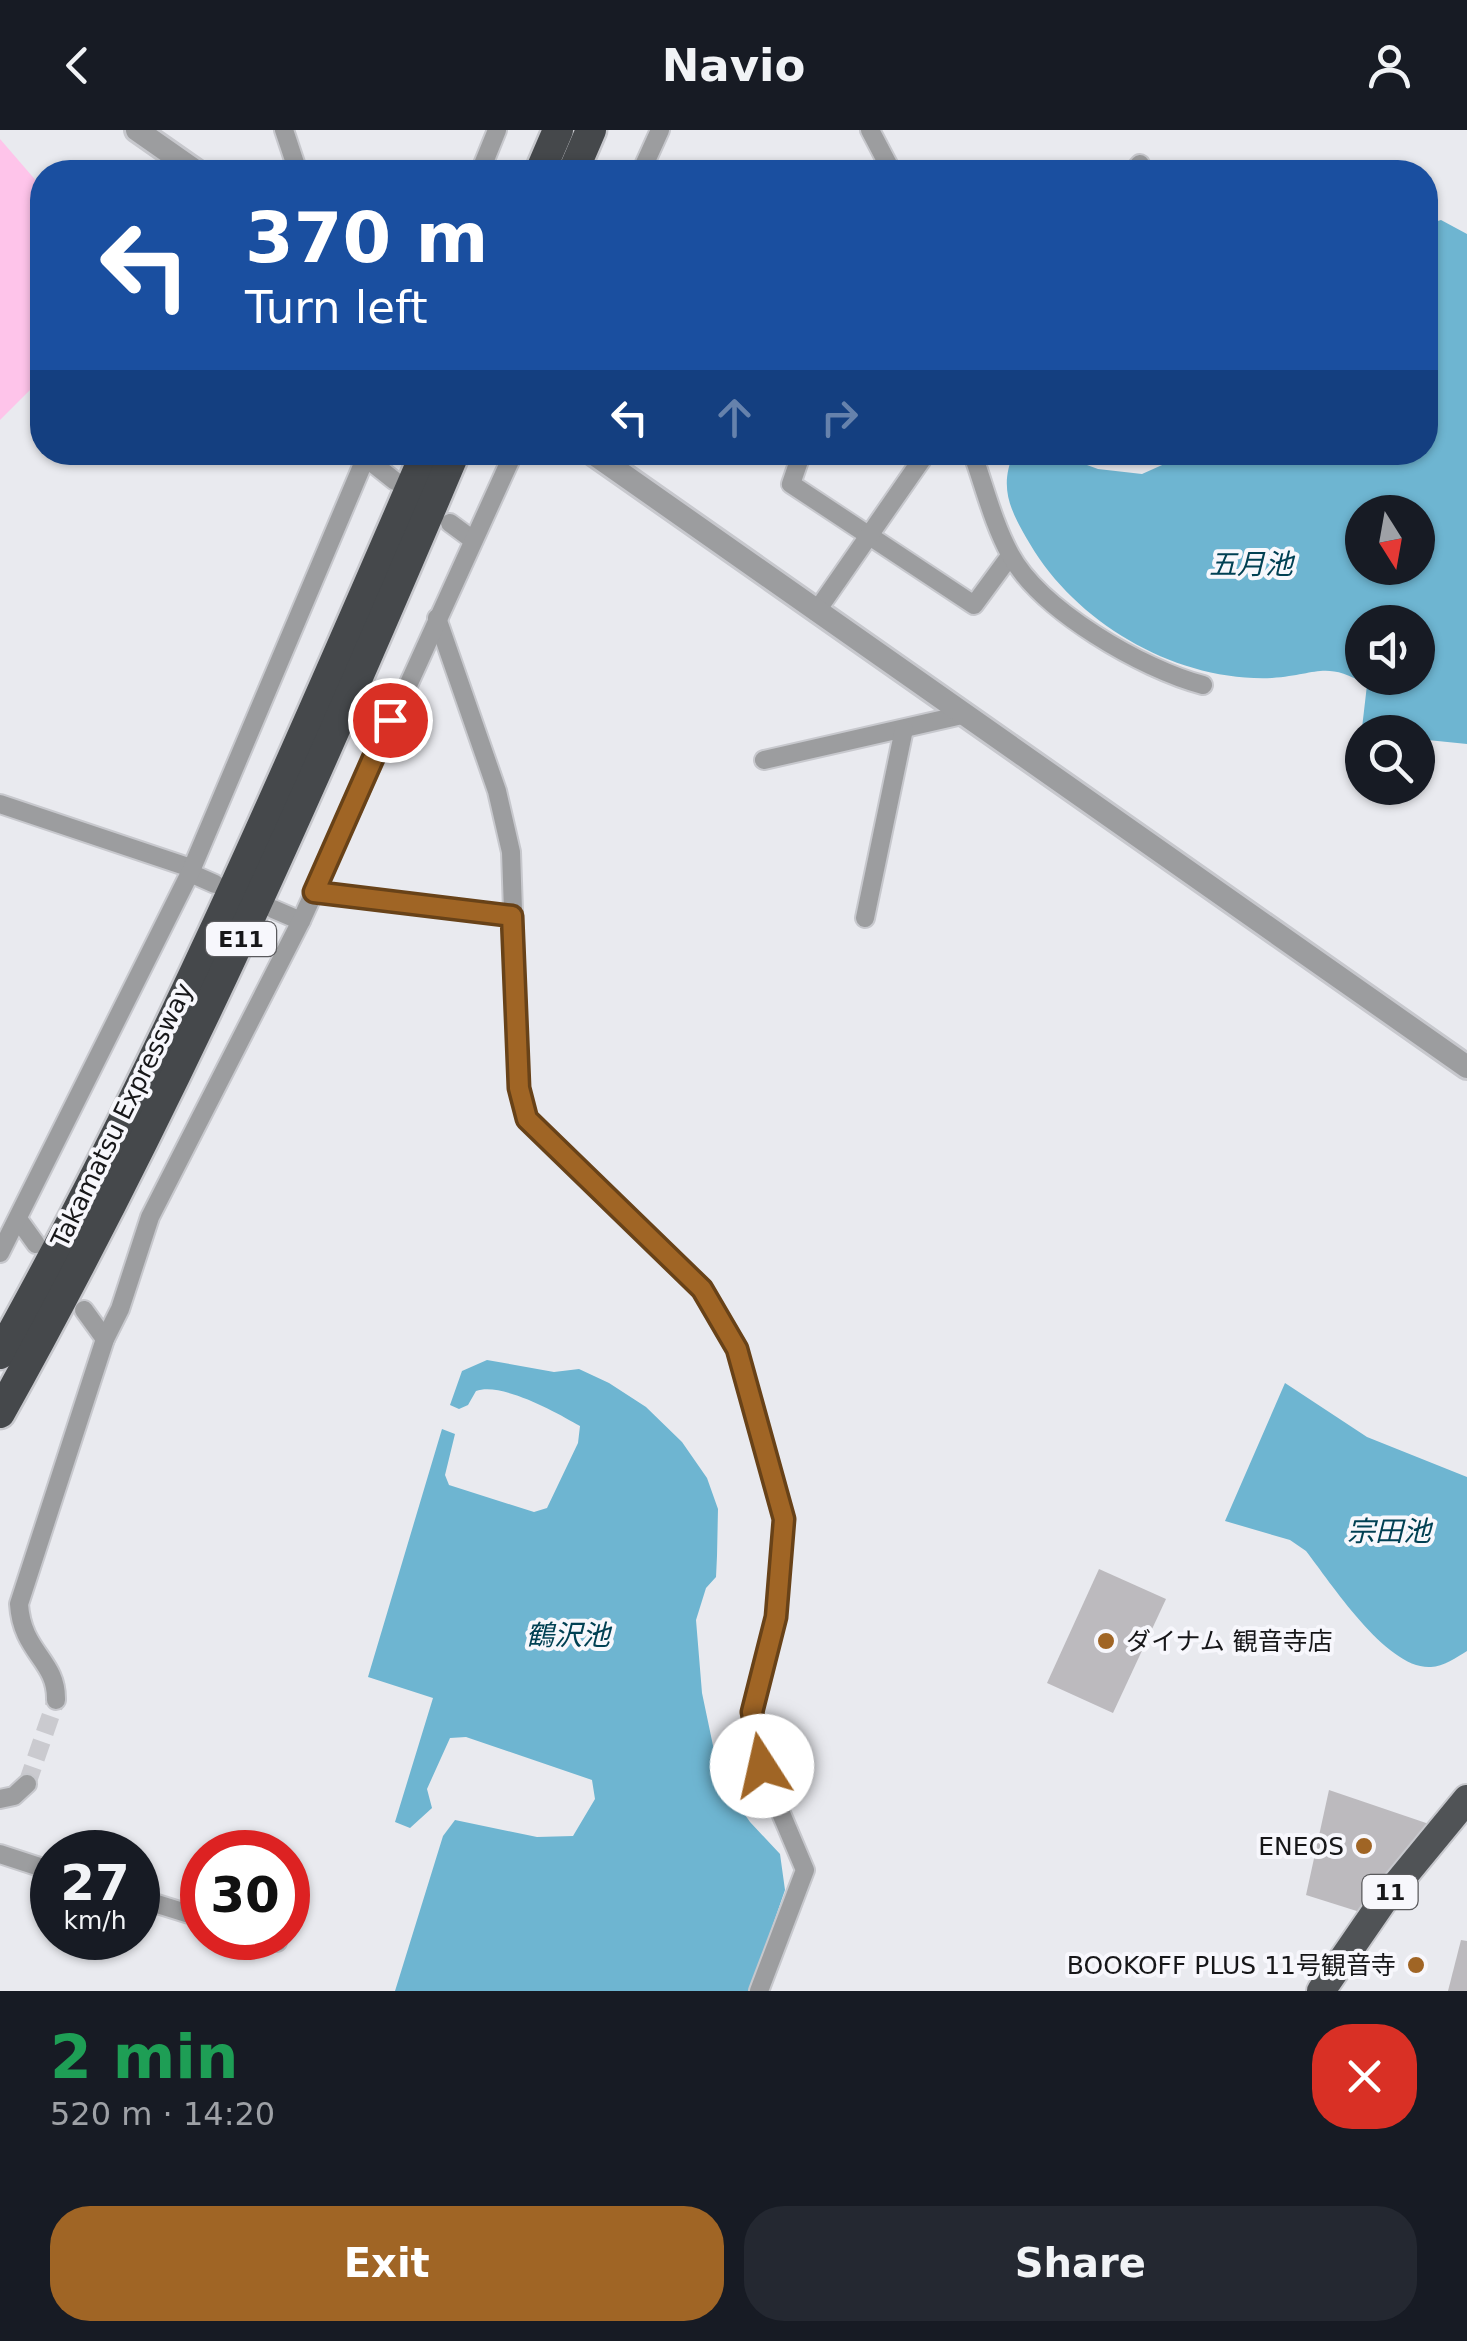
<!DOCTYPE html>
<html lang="en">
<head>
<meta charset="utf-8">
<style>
	:root { --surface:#171b24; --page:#242831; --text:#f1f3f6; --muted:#9ea1a6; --accent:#a06525 }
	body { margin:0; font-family:"DejaVu Sans","Noto Sans JP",sans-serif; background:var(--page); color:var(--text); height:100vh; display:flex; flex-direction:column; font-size:38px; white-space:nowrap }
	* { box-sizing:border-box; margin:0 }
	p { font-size:32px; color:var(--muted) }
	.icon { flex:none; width:55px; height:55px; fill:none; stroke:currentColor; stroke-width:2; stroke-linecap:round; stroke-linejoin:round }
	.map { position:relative; height:1861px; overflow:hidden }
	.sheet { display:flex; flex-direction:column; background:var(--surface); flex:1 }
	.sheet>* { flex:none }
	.banner { position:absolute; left:30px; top:30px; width:1408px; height:305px; border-radius:40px; box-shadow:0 2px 8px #0004; background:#1a4fa0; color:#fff; overflow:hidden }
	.needle { width:65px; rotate:169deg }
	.fabs { position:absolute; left:1345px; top:365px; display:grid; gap:20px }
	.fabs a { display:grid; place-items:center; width:90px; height:90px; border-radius:50%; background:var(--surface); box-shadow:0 2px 8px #0004; font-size:50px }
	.speed { position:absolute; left:30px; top:1700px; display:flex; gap:20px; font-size:50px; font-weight:700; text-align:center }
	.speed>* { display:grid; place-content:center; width:130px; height:130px; border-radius:50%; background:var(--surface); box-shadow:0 2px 8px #0004; line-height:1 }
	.speed small { font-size:25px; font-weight:400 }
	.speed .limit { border:15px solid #d22; background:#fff; color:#111 }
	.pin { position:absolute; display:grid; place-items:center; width:85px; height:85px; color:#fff; margin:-42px; border:5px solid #fff; border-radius:50%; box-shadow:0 2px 10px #0007 }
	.me { position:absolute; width:110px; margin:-55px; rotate:350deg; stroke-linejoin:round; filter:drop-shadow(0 0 8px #0008) }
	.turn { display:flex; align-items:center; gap:35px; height:210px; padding:0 50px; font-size:45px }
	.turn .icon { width:130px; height:130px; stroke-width:2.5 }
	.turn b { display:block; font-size:70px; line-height:85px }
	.lanes { display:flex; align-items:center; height:95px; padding:0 50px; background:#0003; justify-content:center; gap:50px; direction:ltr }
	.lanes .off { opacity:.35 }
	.round { display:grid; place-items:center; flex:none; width:105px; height:105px; border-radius:40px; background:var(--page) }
	.headline { display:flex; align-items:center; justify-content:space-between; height:170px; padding:0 50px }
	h1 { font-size:60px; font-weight:800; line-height:75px; color:#1e9e55 }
	.button { display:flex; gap:20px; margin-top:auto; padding:20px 50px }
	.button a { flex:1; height:115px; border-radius:40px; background:var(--accent); color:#fff; font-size:40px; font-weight:800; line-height:115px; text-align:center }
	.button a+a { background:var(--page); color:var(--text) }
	header { display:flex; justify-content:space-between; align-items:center; height:130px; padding:0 50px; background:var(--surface); font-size:45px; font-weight:800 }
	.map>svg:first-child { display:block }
	.green { fill:#fec4ea }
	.water { fill:#6eb5d1; fill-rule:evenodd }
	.building { fill:#bcbabe }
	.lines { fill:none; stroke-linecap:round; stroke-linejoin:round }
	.minor-tunnel { stroke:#cacacf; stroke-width:18; stroke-dasharray:18 9; stroke-linecap:butt }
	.minor-casing { stroke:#c7c8cd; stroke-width:22 }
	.tertiary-casing { stroke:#c7c8cd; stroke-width:28 }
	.trunk-casing { stroke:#c7c8cd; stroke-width:32 }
	.motorway-casing { stroke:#c7c8cd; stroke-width:35 }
	.minor { stroke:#9c9d9f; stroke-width:18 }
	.tertiary { stroke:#9c9d9f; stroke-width:22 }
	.trunk { stroke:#505356; stroke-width:28 }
	.motorway { stroke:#45484b; stroke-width:30 }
	.route-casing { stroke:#684218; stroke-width:25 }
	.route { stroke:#a06525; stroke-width:18 }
	.poi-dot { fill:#a06525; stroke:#f7f7fc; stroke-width:4 }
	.labels { text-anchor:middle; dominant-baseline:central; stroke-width:8; stroke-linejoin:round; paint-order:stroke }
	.shield { fill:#f7f7fc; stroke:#5a5a5d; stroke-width:2.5 }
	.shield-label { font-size:22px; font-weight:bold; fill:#171719 }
	.street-label { font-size:25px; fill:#171719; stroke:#f7f7fc }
	.poi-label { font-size:25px; fill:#171719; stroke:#f7f7fc; text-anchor:end }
	.water-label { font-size:28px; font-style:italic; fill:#004053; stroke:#f7f7fc }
</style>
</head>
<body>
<header><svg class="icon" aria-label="back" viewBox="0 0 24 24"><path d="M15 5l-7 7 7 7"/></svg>Navio<svg class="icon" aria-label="person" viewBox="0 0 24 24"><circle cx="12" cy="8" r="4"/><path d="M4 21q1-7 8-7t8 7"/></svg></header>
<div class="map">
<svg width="1467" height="1861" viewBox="0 0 1467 1861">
	<rect width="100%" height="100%" fill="#e9eaef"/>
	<polygon class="green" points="0,9 38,53 42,67 42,239 30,260 0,290"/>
	<g class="water">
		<path d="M1441,90l26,14v510l-49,-5v-7l-56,-4 5,-43c-42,-25 -50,-10 -95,-7 -95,4 -195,-54 -242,-134 -19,-32 -32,-56 -16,-91h40l44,16 44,5 47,-21 236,-1v-227zM1362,382h56v56h-56zM1362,492h56v56h-56z"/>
		<path d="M487,1230l67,12 25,-3 30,14 37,24 36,35 25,36 11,31 -1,47 -1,21 -10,11 -10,32 6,73 18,86 30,43 30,32 5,36 -35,101h-355l48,-155 12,-16 82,17 36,-1 22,-37 -3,-19 -126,-43 -16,1 -23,51 5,19 -22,20 -15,-6 38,-124 -65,-21 74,-248 13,5 -10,41 4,10 85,27 13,-4 31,-65 2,-17c-24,-14 -78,-44 -104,-35l-8,14 -9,4 -9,-4 12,-34z"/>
		<path d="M1285,1253l82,54 100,40v174c-10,6 -24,16 -36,16 -44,3 -100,-84 -125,-116l-16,-11 -65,-19z"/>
	</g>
	<g class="building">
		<polygon points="1099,1439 1166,1469 1113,1583 1047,1553"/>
		<polygon points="1329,1660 1429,1694 1363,1783 1306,1765"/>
		<polygon points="1461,1810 1467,1811 1467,1861 1448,1861"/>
	</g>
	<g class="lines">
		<polyline class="minor-tunnel" points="27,1654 56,1570"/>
		<defs>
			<g id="minor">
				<polyline points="284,0 298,42"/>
				<polyline points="870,0 892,42"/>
				<polyline points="480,42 497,0"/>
				<polyline points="641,42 660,0"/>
				<polyline points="1133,42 1140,34"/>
				<polyline points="802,322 791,354 974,475 1010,426"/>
				<path d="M972,322c12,33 21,71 38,102 30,56 132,115 193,131"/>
				<polyline points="366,328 395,351"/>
				<polyline points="450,393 473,410"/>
				<polyline points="816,482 927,322"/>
				<polyline points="437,488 497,661 511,722 519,957 527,989 702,1159 737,1219 784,1389 776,1487 752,1582 761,1636 805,1740 759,1861"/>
				<polyline points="764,630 962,585"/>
				<polyline points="0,674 191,738"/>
				<polyline points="190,743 215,754"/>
				<polyline points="314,762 513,786"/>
				<polyline points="273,779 301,791"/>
				<polyline points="865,788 904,599"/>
				<polyline points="18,1089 36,1114"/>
				<polyline points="0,1123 190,743 368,322"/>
				<polyline points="84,1180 105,1209"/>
				<path d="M56,1570c1,-40 -34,-47 -37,-96l86,-265 15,-30 30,-92 151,-296 213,-469"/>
				<polyline points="0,1669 14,1666 27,1654"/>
				<polyline points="0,1724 52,1741"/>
				<polyline points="138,1768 202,1788"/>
				<polyline points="263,1808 277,1812"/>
			</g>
			<g id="tertiary">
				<polyline points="137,0 197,42"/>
				<polyline points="591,322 1467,937"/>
			</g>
			<polyline id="trunk" points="1321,1861 1383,1771 1467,1669"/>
			<g id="motorway">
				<polyline points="540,42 558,0"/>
				<polyline points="573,42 591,0"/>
				<path d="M0,1224c162,-289 294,-597 426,-902"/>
				<path d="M0,1283c173,-310 316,-634 455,-961"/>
			</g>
		</defs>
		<use href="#minor" class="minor-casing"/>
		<use href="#tertiary" class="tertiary-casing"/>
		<use href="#trunk" class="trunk-casing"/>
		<use href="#motorway" class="motorway-casing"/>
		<use href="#minor" class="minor"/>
		<use href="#tertiary" class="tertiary"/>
		<use href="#trunk" class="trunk"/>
		<use href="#motorway" class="motorway"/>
	</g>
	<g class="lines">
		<defs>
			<polyline id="route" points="390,590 314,762 512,786 519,958 527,989 702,1159 737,1219 784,1389 776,1487 752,1582 762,1636"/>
		</defs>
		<use href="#route" class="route-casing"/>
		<use href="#route" class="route"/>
	</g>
	<g class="poi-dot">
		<circle cx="1106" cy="1511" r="10"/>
		<circle cx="1364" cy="1716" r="10"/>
		<circle cx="1416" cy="1835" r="10"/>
	</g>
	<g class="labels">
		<g class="shield">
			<rect x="206" y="792" width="70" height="34" rx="8"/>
			<rect x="1362.5" y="1745" width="55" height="34" rx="8"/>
		</g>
		<g class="shield-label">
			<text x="241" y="809">E11</text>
			<text x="1390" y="1762">11</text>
		</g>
		<g class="street-label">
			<text transform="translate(122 985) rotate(-64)">Takamatsu Expressway</text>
		</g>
		<g class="poi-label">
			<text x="1126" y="1511" text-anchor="start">ダイナム 観音寺店</text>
			<text x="1344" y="1716">ENEOS</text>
			<text x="1396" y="1835">BOOKOFF PLUS 11号観音寺</text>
		</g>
		<g class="water-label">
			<text x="1251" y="434">五月池</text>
			<text x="1389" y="1401">宗田池</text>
			<text x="568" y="1505">鶴沢池</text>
		</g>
	</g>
</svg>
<div class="fabs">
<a><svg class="needle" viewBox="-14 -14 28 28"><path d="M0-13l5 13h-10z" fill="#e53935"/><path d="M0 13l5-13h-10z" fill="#9ea1a6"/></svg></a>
<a><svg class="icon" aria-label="sound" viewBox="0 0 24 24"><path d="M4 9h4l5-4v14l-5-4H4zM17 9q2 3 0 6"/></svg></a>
<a><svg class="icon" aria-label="search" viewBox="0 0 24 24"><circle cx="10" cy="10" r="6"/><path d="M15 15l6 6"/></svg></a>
</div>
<div class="speed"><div>27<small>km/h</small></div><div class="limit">30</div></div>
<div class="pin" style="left:390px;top:590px;background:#d93025"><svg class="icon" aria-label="arrive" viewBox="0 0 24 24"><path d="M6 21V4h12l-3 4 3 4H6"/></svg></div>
<svg class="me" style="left:762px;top:1636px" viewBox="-20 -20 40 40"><circle r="19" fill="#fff"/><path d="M0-13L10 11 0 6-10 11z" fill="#a06525"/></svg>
<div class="banner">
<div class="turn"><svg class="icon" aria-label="left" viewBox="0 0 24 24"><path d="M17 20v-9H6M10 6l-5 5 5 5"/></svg><div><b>370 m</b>Turn left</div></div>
<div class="lanes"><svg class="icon" aria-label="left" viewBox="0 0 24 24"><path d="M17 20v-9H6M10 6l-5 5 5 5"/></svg><svg class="icon off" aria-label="ahead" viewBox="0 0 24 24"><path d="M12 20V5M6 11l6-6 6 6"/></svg><svg class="icon off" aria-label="right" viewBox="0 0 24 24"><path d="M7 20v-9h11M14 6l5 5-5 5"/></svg></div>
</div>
</div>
<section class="sheet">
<div class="headline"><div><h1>2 min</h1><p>520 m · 14:20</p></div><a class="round" style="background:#d93025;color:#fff"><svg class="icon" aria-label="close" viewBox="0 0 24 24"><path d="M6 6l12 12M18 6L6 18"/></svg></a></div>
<div class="button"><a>Exit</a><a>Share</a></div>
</section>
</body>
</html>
